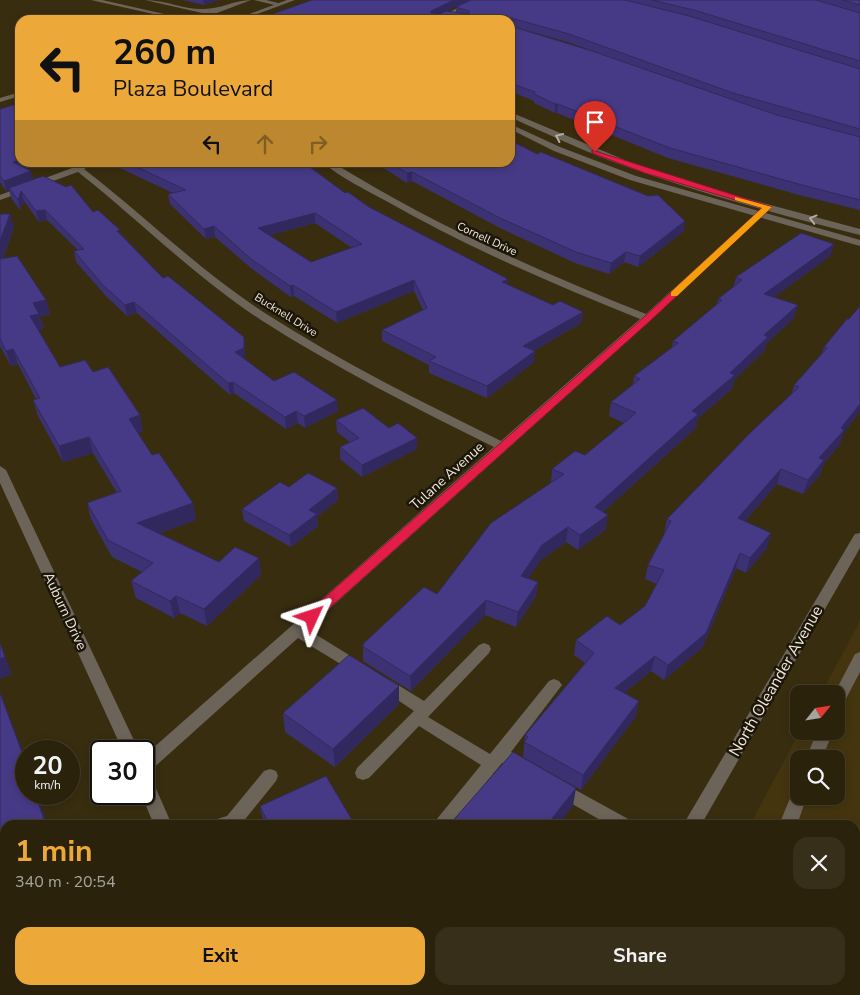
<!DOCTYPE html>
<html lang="en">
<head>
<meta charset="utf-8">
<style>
	:root { --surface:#2b220c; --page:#372f1a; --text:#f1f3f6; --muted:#a6a49d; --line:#473f2d; --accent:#eca93a }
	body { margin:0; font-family:"Nunito Sans",sans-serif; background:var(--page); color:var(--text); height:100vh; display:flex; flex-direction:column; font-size:19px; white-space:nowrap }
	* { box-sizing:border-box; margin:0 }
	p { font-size:16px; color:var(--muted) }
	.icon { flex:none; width:28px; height:28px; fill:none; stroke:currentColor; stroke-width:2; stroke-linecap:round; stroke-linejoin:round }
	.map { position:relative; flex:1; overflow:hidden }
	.panel { position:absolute; left:0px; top:820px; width:860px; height:175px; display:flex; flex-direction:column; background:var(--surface); border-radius:15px 15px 0 0; box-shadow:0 2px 8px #0003,0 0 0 1px var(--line) }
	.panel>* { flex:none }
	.guide { position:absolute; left:15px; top:15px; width:500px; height:152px; border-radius:15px; box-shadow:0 2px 8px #0003,0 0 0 1px var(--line); background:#eca93a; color:#111; overflow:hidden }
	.needle { width:32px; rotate:60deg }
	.controls { position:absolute; left:790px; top:685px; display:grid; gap:10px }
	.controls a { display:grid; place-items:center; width:55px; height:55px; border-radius:10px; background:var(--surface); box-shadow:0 2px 8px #0003,0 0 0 1px var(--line); font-size:25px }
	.speed { position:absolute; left:15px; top:740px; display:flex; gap:10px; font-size:25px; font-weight:700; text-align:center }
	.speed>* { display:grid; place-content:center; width:65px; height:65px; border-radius:50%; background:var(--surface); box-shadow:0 2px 8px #0003,0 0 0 1px var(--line); line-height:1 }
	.speed small { font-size:12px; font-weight:400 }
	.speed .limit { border:2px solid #111; border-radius:8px; background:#fff; color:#111 }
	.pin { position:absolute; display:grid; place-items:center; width:42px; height:42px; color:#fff; margin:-51px -21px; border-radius:50% 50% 50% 0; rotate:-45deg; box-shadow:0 0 5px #0007 }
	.pin .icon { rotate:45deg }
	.me { position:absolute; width:55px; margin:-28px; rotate:48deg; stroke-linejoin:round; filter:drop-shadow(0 0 4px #0008) }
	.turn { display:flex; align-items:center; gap:18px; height:105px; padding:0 15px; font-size:22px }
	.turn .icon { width:65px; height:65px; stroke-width:2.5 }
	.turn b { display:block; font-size:35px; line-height:42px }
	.lanes { display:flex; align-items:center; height:48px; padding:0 15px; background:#0003; justify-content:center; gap:25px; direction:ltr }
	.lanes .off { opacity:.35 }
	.round { display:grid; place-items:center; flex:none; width:52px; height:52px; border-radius:15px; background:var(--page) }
	.headline { display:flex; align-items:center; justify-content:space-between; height:85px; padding:0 15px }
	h1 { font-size:30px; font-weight:700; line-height:38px; color:var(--accent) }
	.button { display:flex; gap:10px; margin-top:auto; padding:10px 15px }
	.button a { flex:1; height:58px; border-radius:15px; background:var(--accent); color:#111; font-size:20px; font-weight:700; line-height:58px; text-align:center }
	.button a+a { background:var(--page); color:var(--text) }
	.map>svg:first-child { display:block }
	.built { fill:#44350f; fill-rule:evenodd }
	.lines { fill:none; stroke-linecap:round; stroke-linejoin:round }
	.service { fill:#6d6459; fill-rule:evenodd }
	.minor { fill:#6d6459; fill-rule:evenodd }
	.tertiary { fill:#6d6459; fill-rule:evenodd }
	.wall { fill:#3c3273; fill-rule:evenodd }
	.shaded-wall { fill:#31295e }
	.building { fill:#463a86; stroke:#31295e; fill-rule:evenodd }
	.oneway { stroke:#b5ad9f }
	.route { fill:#e11d48; stroke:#92132f }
	.slow { fill:#f59e0b }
	.labels { text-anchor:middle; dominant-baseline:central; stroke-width:5; stroke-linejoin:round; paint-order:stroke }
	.far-street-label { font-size:11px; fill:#f0e9d8; stroke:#1c160a }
	.street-label { font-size:14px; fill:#f0e9d8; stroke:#1c160a }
	.near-street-label { font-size:16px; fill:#f0e9d8; stroke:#1c160a }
</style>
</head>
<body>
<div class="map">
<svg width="860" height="995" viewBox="0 0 860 995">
	<rect width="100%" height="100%" fill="#392d10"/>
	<path class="built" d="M860,621v374h-202l3,-5h194v-165h-105l50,-94h36v-37h-15zM799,759h37v37h-37z"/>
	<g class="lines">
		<g class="service">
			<polygon points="91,0 102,0 191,20 180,20"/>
			<path d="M145,0c20,0 40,10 59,9 17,0 31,-9 47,-9l-34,13h-15z"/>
			<polygon points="254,0 266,0 282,4 279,6"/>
			<polygon points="860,652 860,672 841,708 836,710 836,694 834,694 855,654"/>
			<polygon points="817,731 833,731 822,759 806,759"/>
			<polygon points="270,769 276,771 278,776 276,781 242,823 243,825 211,825 214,820 227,816 264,771"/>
			<polygon points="799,789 799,796 807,796 797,825 779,825 793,791"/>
			<polygon points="714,990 734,990 732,995 712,995"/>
		</g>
		<g class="minor">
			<polygon points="475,0 482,0 440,20 432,20"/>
			<path d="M88,162h13l-17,7c62,48 118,104 184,146 75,48 154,87 233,126l139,-122c-86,-35 -172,-71 -252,-117 -22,-12 -47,-24 -66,-40h10c100,62 205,109 314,152l119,-109 7,2 -121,113 -344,309 55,34 2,4 -2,4 -5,2 -5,-2 -54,-33 -148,133 -6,2v-17l350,-309c-79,-39 -158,-79 -233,-127 -66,-43 -122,-100 -183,-148l-78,28v-5z"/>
			<polygon points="0,466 6,470 139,751 123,751 0,483"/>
			<polygon points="860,533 860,548 701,825 683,825 853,537 855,534"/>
			<polygon points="484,643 489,645 491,649 489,653 428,717 490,754 549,681 554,679 559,681 562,685 511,752 528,762 530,767 528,772 522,774 502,763 451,825 432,825 481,765 419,726 369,778 363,780 357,778 355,773 357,768 414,711 380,688 377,684 380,680 385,678 390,680 424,701 479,645"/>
			<polygon points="144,773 150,775 172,825 154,825 141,794 144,794"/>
			<polygon points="561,782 630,820 633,825 609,825 555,794 553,789 555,784"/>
			<polygon points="224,990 244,990 246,995 226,995"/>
			<polygon points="498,990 519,990 521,995 500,995"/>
			<polygon points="585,990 606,990 604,995 583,995"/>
		</g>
		<g class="tertiary">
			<polygon points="287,0 295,0 241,20 233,20"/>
			<polygon points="20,92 20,96 0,102 0,98"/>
			<path d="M510,112l122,51 97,31 131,35v6c-84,-21 -168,-44 -249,-74 -34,-13 -68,-29 -101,-44z"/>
			<polygon points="510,124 560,147 636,176 860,240 860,246 630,180 554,151 510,129"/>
		</g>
	</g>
	<g class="wall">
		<polygon points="183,0 219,0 204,5"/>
		<path d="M471,0h389v210l-61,-15 -131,-37 -111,-45h-2l-21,-10v-2l-24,-10v-71h-246v-3l207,-17 -25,11 10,1v-5zM515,27l53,15 28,10z"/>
		<polygon points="0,109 20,162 43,162 26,168 33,179 93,212 121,234 163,278 245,348 245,359 274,381 338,411 305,428 298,423 286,429 234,393 230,395 137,313 127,316 106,296 76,262 74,251 78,250 47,220 39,222 24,201 20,210 11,198 9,190 6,191 0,182"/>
		<path d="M107,162h196l42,31 163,92 45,20 30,7 -2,11 -47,28v11l-47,36 -58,-25v-8l-47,-24v-11l41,-20 -9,-19 -77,32 -43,-27 -3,1 -39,-28 -37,-32 -9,2 -36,-35 -2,-10 5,-1zM315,223l37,25 -41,14 -41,-27z"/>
		<polygon points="374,162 510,162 684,231 638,267 624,262 609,274 575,263 500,228 412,181 407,183"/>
		<polygon points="0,214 14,227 3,259 46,300 50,314 40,317 44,328 38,330 60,367 93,372 143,431 138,433 152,455 193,503 196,520 159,533 219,562 259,558 261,575 207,626 180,613 174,618 136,598 131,581 142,572 112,557 91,519 87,503 117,493 93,453 63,462 38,416 33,400 36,399 18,364 11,366 0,346"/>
		<polygon points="834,244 830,256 774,297 794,318 766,344 765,350 734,380 732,389 698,418 696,428 603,512 606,529 578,550 566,542 541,560 528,578 538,582 536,596 516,627 485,615 411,691 363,661 363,644 437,594 551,483 552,469 585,455 624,423 609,416 611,402 633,385 634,376 672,348 673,341 717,304 718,299 734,286 736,277"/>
		<polygon points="847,319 843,434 840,444 824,463 820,475 803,494 777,484 745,521 767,548 746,573 736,568 702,648 664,680 651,671 624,693 636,716 581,790 523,757 525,735 585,663 574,655 576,640 620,625 645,606 657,584 645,579 648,565 664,534 667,519 792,393 794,385 822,353 824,347"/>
		<polygon points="336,420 389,428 417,449 362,477 340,459 340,447 350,442 337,432"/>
		<polygon points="289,487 337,488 338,500 317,517 318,526 291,547 244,521 242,509"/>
		<polygon points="399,686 399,704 335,767 285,732 283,713"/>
		<polygon points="260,806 355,825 264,825"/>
		<polygon points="346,990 450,990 453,995 349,995"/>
	</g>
	<g class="shaded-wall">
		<polygon points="203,0 219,0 204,5"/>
		<polygon points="454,0 471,0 431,18 431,11"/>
		<polygon points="555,104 558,104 557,113 555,113"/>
		<polygon points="20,160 20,162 43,162 15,172 13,162"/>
		<polygon points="31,171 34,180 9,188 9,190 6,191 4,181"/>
		<polygon points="412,172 412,181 407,183 407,173"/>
		<polygon points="21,191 24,201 20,210 18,200"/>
		<polygon points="45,210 47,220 39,222 36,211"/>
		<polygon points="315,213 315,223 259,238 258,228"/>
		<polygon points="10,214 14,227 0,267 0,241"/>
		<polygon points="685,221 684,231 638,267 640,256"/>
		<polygon points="214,226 215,237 206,239 204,229"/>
		<polygon points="834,244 830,256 761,307 764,294"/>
		<polygon points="626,252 624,262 609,274 611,263"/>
		<polygon points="508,279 507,290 502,282"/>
		<polygon points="414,280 414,291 337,323 336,312"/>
		<polygon points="293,285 294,296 291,297 290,286"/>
		<polygon points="46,300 50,314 40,317 44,328 34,331 30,316 33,303"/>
		<polygon points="134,302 137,313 127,316 125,305"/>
		<polygon points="798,305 794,318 766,344 765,350 734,380 732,389 698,418 696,428 593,521 595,507 730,373 764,335"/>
		<polygon points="583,312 581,323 522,358 523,346"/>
		<polygon points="244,337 245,348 245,360 235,352"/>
		<polygon points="13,349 18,364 11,366 6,351"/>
		<polygon points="535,351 534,362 487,398 487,386"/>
		<polygon points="233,382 234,393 230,395 228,383"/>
		<polygon points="337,400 338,411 305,428 304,416"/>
		<polygon points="860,404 860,412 843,434 840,444 824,463 820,475 803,494 808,480 819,458 841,428"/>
		<polygon points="296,411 298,423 286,429 285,417"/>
		<polygon points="140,415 143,431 132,435 129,419"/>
		<polygon points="89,437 93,453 63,462 59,446"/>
		<polygon points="417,438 417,449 362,477 362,465"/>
		<polygon points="781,469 777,484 734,533 738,518"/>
		<polygon points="337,488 338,500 317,517 318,526 291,547 289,535 309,510"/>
		<polygon points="193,503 196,520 141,540 137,523"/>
		<polygon points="608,515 606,529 578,550 580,535"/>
		<polygon points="568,527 566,542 541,560 520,590 521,576 542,545"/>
		<polygon points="771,533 767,548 746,573 750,558"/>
		<polygon points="740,553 736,568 702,648 664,680 668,665"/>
		<polygon points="259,558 261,575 207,626 204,609"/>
		<polygon points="538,582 536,596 516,627 518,612"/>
		<polygon points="176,596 180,613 174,618 170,601"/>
		<polygon points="486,600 485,615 411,691 410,676"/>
		<polygon points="0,643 12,674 0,679"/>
		<polygon points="655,656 651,671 612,703 615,688"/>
		<polygon points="399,686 399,704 335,767 333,749"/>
		<polygon points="0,691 26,761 26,763 0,693"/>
		<polygon points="639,701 636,716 581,790 583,775"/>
		<polygon points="576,788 573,806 558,825 547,825"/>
		<polygon points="35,794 36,794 48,825 31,825"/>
		<polygon points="5,984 5,990 15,990 18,995 0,995 0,987"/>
	</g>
	<g class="building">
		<polygon points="312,0 454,0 431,11 431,13 440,14 446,11 469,14 469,11 456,7 471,0 625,0 689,16 860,69 860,129 733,93 569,34 511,18 509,20 267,20 271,19 264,17"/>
		<polygon points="651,0 816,0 860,13 860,61 694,10"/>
		<polygon points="842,0 860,0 860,5"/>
		<polygon points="510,26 592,51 777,115 860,137 860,200 802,185 670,148 558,104 555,104 534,94 535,92 510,83"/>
		<polygon points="20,103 20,160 13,162 31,171 4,181 0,176 0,109"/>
		<polygon points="510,140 537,154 541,152 648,196 658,195 685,221 640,256 626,252 611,263 576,252 500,218 412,172 407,173 390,162 510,162"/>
		<path d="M126,162h177l42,31 3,-1 21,15 139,72 -6,3 51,23 7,-4 23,11 -60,34 12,5 -48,35 -58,-25 7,-4 -54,-27 45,-22 -13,-28 -78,32 -43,-27 -3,1 -39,-27 -37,-33 -10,3 -36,-35 18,-4zM315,213l47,31 -51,18 -53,-34z"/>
		<polygon points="43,176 66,187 71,185 93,212 98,210 120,230 117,231 163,278 168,276 244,337 244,348 235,352 274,381 294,372 337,400 304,416 296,411 285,417 233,382 228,383 134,302 125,305 103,285 74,251 84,249 45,210 36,211 21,191 18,200 9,188"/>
		<polygon points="0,214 10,214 0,241"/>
		<polygon points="801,233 834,244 764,294 798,305 764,335 768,337 730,373 735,375 692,411 698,414 595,507 608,515 580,535 568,527 542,545 521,576 538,582 518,612 486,600 410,676 362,646 364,645 363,644 424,587 437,594 491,523 564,474 552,469 575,451 585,455 636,413 611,402 640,379 634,376 678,343 673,341 722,300 718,299 742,280 736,277"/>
		<polygon points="17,256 46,300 33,303 39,314 30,316 60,367 85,360 93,372 108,367 140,415 129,419 152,455 159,453 193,503 137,523 219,562 235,547 259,558 204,609 176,596 170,601 131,581 153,563 108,540 87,503 121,491 89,437 59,446 33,400 40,398 13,349 6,351 0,339 0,259"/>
		<polygon points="860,306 860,404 841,428 844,430 819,458 824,460 808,480 781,469 738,518 771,533 750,558 740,553 706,633 668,665 655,656 615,688 639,701 583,775 524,742 528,737 525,735 594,653 576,640 607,616 620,625 645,606 664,570 648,565 671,521 667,519 750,433 799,387 794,385 827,348 824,347 847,319 849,319"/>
		<polygon points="363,408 389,428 398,423 417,438 362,465 340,447 359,438 336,420"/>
		<polygon points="308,473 337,488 309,510 317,514 289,535 242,509 280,482 289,487"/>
		<polygon points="0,643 5,657 0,659"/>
		<polygon points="349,655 399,686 333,749 283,713"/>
		<polygon points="0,693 26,763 26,794 35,794 44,819 31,825 5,825 5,984 0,987"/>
		<polygon points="513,752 576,788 547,825 451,825 450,824"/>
		<polygon points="326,776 355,825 269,825 260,806"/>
		<polygon points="13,990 93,990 95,995 15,995"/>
		<polygon points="353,990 450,990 453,995 355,995"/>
	</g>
	<defs><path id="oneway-chevron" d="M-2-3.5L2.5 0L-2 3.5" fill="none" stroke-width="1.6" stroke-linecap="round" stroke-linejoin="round" transform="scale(1.25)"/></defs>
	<g class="oneway">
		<use href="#oneway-chevron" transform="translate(559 137) rotate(-155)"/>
		<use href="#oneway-chevron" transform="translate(813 219) rotate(-165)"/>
	</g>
	<polygon class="route" points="592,150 772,207 651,320 316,620 307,620 305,617 307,613 644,317 762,208 645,173 592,153"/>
	<polygon class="slow" points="735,197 772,207 677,296 671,296 671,292 762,208 735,200"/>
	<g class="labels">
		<g class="far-street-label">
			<text transform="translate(487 239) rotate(25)">Cornell Drive</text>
			<text transform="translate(286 315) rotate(32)">Bucknell Drive</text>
		</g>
		<g class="street-label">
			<text transform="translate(447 476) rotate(-42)">Tulane Avenue</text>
			<text transform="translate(65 611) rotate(65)">Auburn Drive</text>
		</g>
		<g class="near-street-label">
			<text transform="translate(776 681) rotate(-60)">North Oleander Avenue</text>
		</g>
	</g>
</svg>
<div class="controls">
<a><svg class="needle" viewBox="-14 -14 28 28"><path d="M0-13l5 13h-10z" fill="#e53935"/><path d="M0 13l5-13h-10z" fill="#a6a49d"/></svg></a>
<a><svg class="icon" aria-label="search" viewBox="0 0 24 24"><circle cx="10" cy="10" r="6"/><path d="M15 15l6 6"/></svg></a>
</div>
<div class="speed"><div>20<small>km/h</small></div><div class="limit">30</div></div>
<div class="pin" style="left:595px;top:152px;background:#d93025"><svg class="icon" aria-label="arrive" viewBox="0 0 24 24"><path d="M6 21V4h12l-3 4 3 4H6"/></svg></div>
<svg class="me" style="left:312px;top:617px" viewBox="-20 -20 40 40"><path d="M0-17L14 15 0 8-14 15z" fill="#e11d48" stroke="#fff" stroke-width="4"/></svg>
<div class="guide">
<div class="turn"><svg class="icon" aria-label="left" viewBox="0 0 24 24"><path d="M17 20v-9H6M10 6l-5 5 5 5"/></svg><div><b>260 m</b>Plaza Boulevard</div></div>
<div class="lanes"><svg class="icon" aria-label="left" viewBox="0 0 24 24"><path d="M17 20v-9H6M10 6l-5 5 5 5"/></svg><svg class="icon off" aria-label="ahead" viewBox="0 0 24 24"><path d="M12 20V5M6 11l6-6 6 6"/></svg><svg class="icon off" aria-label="right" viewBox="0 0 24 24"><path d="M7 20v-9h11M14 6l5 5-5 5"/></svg></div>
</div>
<section class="panel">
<div class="headline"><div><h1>1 min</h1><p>340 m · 20:54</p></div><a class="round"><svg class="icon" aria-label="close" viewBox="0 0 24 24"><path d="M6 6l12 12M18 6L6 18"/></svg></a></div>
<div class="button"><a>Exit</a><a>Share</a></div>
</section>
</div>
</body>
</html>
